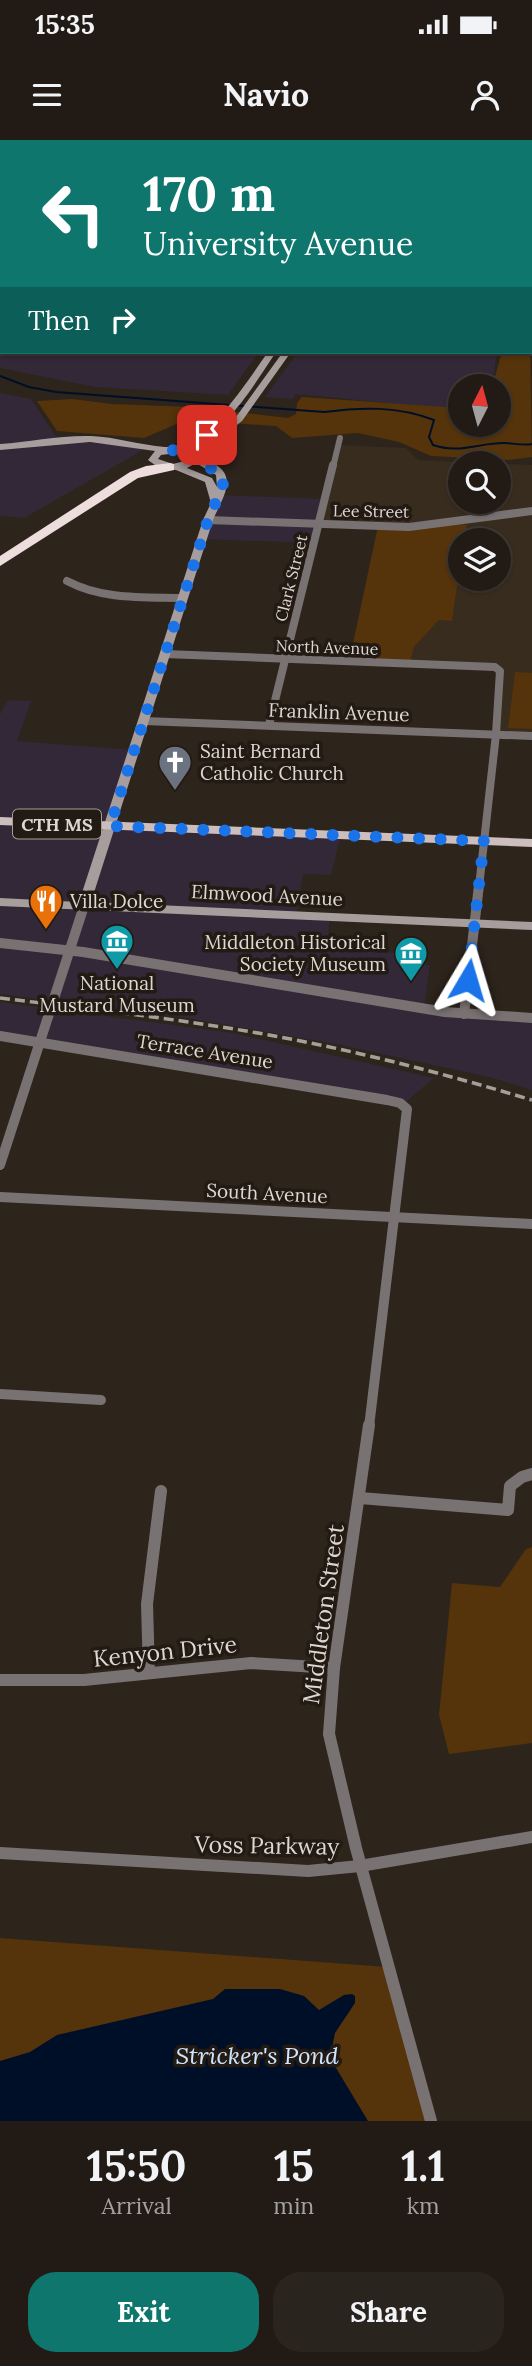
<!DOCTYPE html>
<html lang="en">
<head>
<meta charset="utf-8">
<style>
	:root { --surface:#221b15; --page:#2a241e; --text:#f1f3f6; --muted:#a2a1a0; --line:#3f3934; --accent:#0f766e }
	body { margin:0; font-family:Lora,serif; background:var(--page); color:var(--text); height:100vh; display:flex; flex-direction:column; font-size:26px; white-space:nowrap }
	* { box-sizing:border-box; margin:0 }
	p { font-size:23px; color:var(--muted) }
	.icon { flex:none; width:38px; height:38px; fill:none; stroke:currentColor; stroke-width:2; stroke-linecap:round; stroke-linejoin:round }
	.map { position:relative; height:1981px; overflow:hidden }
	.sheet { display:flex; flex-direction:column; background:var(--surface); flex:1 }
	.sheet>* { flex:none }
	.hud { position:absolute; left:0px; top:0px; width:532px; height:214px; box-shadow:0 2px 5px #0004,0 0 0 2px var(--line); background:#0f766e; color:#fff; overflow:hidden }
	.needle { width:46px; rotate:6deg }
	.controls { position:absolute; left:448px; top:234px; display:grid; gap:14px }
	.controls a { display:grid; place-items:center; width:63px; height:63px; border-radius:50%; background:var(--surface); box-shadow:0 2px 5px #0004,0 0 0 2px var(--line); font-size:35px }
	.pin { position:absolute; display:grid; place-items:center; width:60px; height:60px; color:#fff; margin:-30px; border-radius:14px; box-shadow:0 4px 10px #0006 }
	.me { position:absolute; width:77px; margin:-38px; rotate:7deg; stroke-linejoin:round; filter:drop-shadow(0 0 5px #0008) }
	.turn { display:flex; align-items:center; gap:24px; height:147px; padding:0 28px; font-size:32px }
	.turn .icon { width:91px; height:91px; stroke-width:2.5 }
	.turn b { display:block; font-size:49px; line-height:60px }
	.then { display:flex; align-items:center; height:66px; padding:0 28px; background:#0003; gap:14px; font-size:26px }
	.eta { display:flex; justify-content:space-evenly; align-items:center; height:119px; text-align:center }
	.eta b { font-size:42px; font-weight:700; line-height:49px }
	.action { display:flex; gap:14px; margin-top:auto; padding:14px 28px }
	.action a { flex:1; height:80px; border-radius:28px; background:var(--accent); color:#fff; font-size:28px; font-weight:700; line-height:80px; text-align:center }
	.action a+a { background:var(--page); color:var(--text) }
	.status { display:flex; justify-content:space-between; align-items:center; height:49px; padding:0 35px; background:var(--surface); direction:ltr }
	.status svg { height:19px; fill:currentColor }
	header { display:flex; justify-content:space-between; align-items:center; height:91px; padding:0 28px; background:var(--surface); font-size:32px; font-weight:700 }
	.map>svg:first-child { display:block }
	.commercial { fill:#332837 }
	.built { fill:#382c1f; fill-rule:evenodd }
	.green { fill:#55330b }
	.water { fill:#000f28 }
	.lines { fill:none; stroke-linecap:round; stroke-linejoin:round }
	.stream { stroke:#000f28; stroke-width:2 }
	.street-far3 { stroke:#797272; stroke-width:6 }
	.street-far2 { stroke:#797272; stroke-width:8 }
	.street-far1 { stroke:#797272; stroke-width:10 }
	.street { stroke:#797272; stroke-width:12 }
	.secondary { fill:#a89d9d; fill-rule:evenodd }
	.primary { fill:#cdbebe; fill-rule:evenodd }
	.highway { fill:#edd; fill-rule:evenodd }
	.rail { stroke:#a69f99; stroke-width:3.5; stroke-dasharray:10 5; stroke-linecap:butt }
	.route { stroke:#1a73e8; stroke-width:12; stroke-dasharray:0 21.6 }
	.labels { text-anchor:middle; dominant-baseline:central; stroke-width:7; stroke-linejoin:round; paint-order:stroke }
	.far-street-label { font-size:16px; fill:#ddd7d2; stroke:#231a13 }
	.shield { fill:#231a13; stroke:#a59e99; stroke-width:2 }
	.shield-label { font-size:18px; font-weight:bold; fill:#ddd7d2 }
	.street-label { font-size:19px; fill:#ddd7d2; stroke:#231a13 }
	.poi-label { font-size:19px; fill:#ddd7d2; stroke:#231a13; text-anchor:start }
	.near-street-label { font-size:23px; fill:#ddd7d2; stroke:#231a13 }
	.near-water-label { font-size:24px; font-style:italic; fill:#cfe4fe; stroke:#231a13 }
</style>
</head>
<body>
<div class="status"><b>15:35</b><svg viewBox="0 0 49 12"><path d="M0 12V9h3v3zM5 12V6h3v6zM10 12V3h3v9zM15 12V0h3v12zM26 1h20v11H26zM47 4h2v5h-2z"/></svg></div>
<header><svg class="icon" aria-label="menu" viewBox="0 0 24 24"><path d="M4 6h16M4 12h16M4 18h16"/></svg>Navio<svg class="icon" aria-label="person" viewBox="0 0 24 24"><circle cx="12" cy="8" r="4"/><path d="M4 21q1-7 8-7t8 7"/></svg></header>
<div class="map">
<svg width="532" height="1981" viewBox="0 0 532 1981">
	<rect width="100%" height="100%" fill="#2d241c"/>
	<g class="commercial">
		<polygon points="0,183 2,212 259,212 228,255 95,247 0,228"/>
		<polygon points="298,212 497,212 492,247 460,247 460,270 296,254 293,259 265,257"/>
		<polygon points="0,253 31,259 59,301 128,305 143,310 24,378 0,376"/>
		<polygon points="219,355 325,359 314,403 202,399"/>
		<polygon points="8,560 31,561 17,601 135,610 110,685 341,695 331,735 303,734 296,775 330,777 327,809 397,813 397,823 430,825 424,868 532,878 532,950 489,937 336,904 187,878 0,854 0,574"/>
		<polygon points="0,862 233,893 434,938 402,965 0,896"/>
	</g>
	<path class="built" d="M338,305l68,3 12,12 114,5v271l-36,-2 4,-63 -90,-8 4,-16 25,-27h13l8,-54v13h39v-38h-35l3,-16 -148,-1zM460,324h39v38h-39z"/>
	<g class="green">
		<polygon points="530,203 532,317 509,320 431,316 399,302 358,293 292,298 276,286 186,280 144,298 57,291 37,261 72,259 112,264 192,267 288,278 296,274 297,263 302,257 460,268 460,285 499,285 499,247 492,247 502,212 530,212"/>
		<polygon points="453,383 467,385 464,401 460,401 460,426 452,481 439,480 414,507 410,523 349,522 378,386"/>
		<polygon points="515,532 532,533 532,589 508,588"/>
		<polygon points="532,1407 532,1603 449,1614 439,1575 452,1443 500,1447 526,1409"/>
		<polygon points="0,1798 387,1827 431,1981 0,1981"/>
	</g>
	<polygon class="water" points="225,1849 280,1849 304,1856 319,1870 344,1855 352,1854 355,1856 355,1863 335,1893 330,1918 368,1981 0,1981 0,1921 30,1912 57,1895 213,1859"/>
	<g class="lines">
		<path class="stream" d="M0,236l29,11 27,5 268,20c38,-5 74,-6 110,8l-5,17 4,8c26,9 45,-2 71,-2 10,0 18,3 28,1"/>
		<polyline class="street-far3" points="333,327 340,298"/>
		<g class="street-far2">
			<polyline points="208,380 409,387 532,371"/>
			<path d="M67,441c36,19 76,16 116,17"/>
			<polyline points="165,514 495,527 500,531 496,594 479,747"/>
			<polyline points="144,581 532,596"/>
			<polyline points="269,585 333,325"/>
		</g>
		<g class="street-far1">
			<polyline points="0,803 83,812 445,872 532,878"/>
			<polyline points="464,874 479,745"/>
			<polyline points="0,896 387,960 400,963 407,969 369,1287"/>
			<polyline points="0,1025 84,766"/>
			<polyline points="0,1057 532,1084"/>
			<polyline points="0,1254 101,1260"/>
		</g>
		<g class="street">
			<polyline points="369,1285 334,1528 329,1594 356,1708 431,1981"/>
			<polyline points="360,1358 508,1370 510,1346 522,1337 532,1334"/>
			<polyline points="149,1533 147,1464 161,1351"/>
			<polyline points="0,1540 84,1540 251,1523 334,1528"/>
			<polyline points="0,1713 308,1731 360,1726 532,1697"/>
		</g>
		<g class="secondary">
			<polygon points="430,0 438,0 429,2"/>
			<rect x="530" y="149" width="2" height="6"/>
			<path d="M268,212h8c-25,37 -49,81 -94,97l12,3c6,7 17,9 25,15 18,14 0,37 -6,53l-122,382 441,20v8l-532,-24v-8l79,4 124,-382 8,-17 -6,-21 -29,-12 -17,-2 -11,-8 7,-9 -65,-9 -90,8v-6c29,-2 61,-9 91,-8 25,1 49,9 74,11 41,2 82,-66 103,-95zM176,313l11,3 1,4 -15,4 -15,-5 3,-4zM196,323l20,12 1,12 -5,-9 -25,-10z"/>
			<polygon points="283,212 291,212 242,281 208,308 202,308 202,304 236,277"/>
		</g>
		<polygon class="primary" points="0,677 532,699 532,707 0,685"/>
		<polygon class="highway" points="170,323 174,324 174,330 138,338 0,426 0,416 130,332 146,326"/>
		<path class="rail" d="M0,858c90,11 180,21 269,37 89,16 176,39 263,65"/>
	</g>
	<g class="lines">
		<polyline class="route" points="207,295 189,305 170,310 187,312 222,336 223,346 208,380 110,686 484,701 468,840"/>
	</g>
	<defs>
		<symbol id="church-pin" viewBox="-11 -11 22 30"><path d="M0 17L-7.5 6A9.5 9.5 0 1 1 7.5 6Z" fill="#6b7280" stroke="#231a13"/><path d="M-1.2-6h2.4v3.5h3.3v2.4h-3.3V6h-2.4V-.1h-3.3v-2.4h3.3Z" fill="#fff"/></symbol>
		<symbol id="restaurant-pin" viewBox="-11 -11 22 30"><path d="M0 17L-7.5 6A9.5 9.5 0 1 1 7.5 6Z" fill="#e8710a" stroke="#231a13"/><path d="M-5-6h1v4h1v-4h1v4h1v-4h1v5L-1.5 .5V6h-2V.5L-5-1ZM5-6V6H3V1.5H1.5Q1.5-4 5-6Z" fill="#fff"/></symbol>
		<symbol id="museum-pin" viewBox="-11 -11 22 30"><path d="M0 17L-7.5 6A9.5 9.5 0 1 1 7.5 6Z" fill="#0f9aa8" stroke="#231a13"/><path d="M0-6L6-3V-2H-6V-3ZM-5-1h2V3h-2ZM-1-1h2V3h-2ZM3-1h2V3H3ZM-6 4H6V6H-6Z" fill="#fff"/></symbol>
	</defs>
	<g fill-rule="evenodd">
		<use href="#church-pin" x="156" y="603" width="38" height="52"/>
		<use href="#restaurant-pin" x="27" y="742" width="38" height="52"/>
		<use href="#museum-pin" x="98" y="782" width="38" height="52"/>
		<use href="#museum-pin" x="392" y="794" width="38" height="52"/>
	</g>
	<g class="labels">
		<g class="far-street-label">
			<text transform="translate(371 371) rotate(1)">Lee Street</text>
			<text transform="translate(291 438) rotate(-76)">Clark Street</text>
			<text transform="translate(327 507) rotate(2)">North Avenue</text>
		</g>
		<rect class="shield" x="13" y="669.5" width="88" height="29" rx="5"/>
		<g class="shield-label">
			<text x="57" y="684">CTH MS</text>
		</g>
		<g class="street-label">
			<text transform="translate(339 572) rotate(2)">Franklin Avenue</text>
			<text transform="translate(267 755) rotate(3)">Elmwood Avenue</text>
			<text transform="translate(205 911) rotate(9)">Terrace Avenue</text>
			<text transform="translate(267 1053) rotate(3)">South Avenue</text>
		</g>
		<g class="poi-label">
			<text x="200" y="611">Saint Bernard<tspan x="200" dy="22">Catholic Church</tspan></text>
			<text x="70" y="761">Villa Dolce</text>
			<text x="386" y="802" text-anchor="end">Middleton Historical<tspan x="386" dy="22">Society Museum</tspan></text>
			<text x="117" y="843" text-anchor="middle">National<tspan x="117" dy="22">Mustard Museum</tspan></text>
		</g>
		<g class="near-street-label">
			<text transform="translate(323 1474) rotate(-82)">Middleton Street</text>
			<text transform="translate(165 1511) rotate(-6)">Kenyon Drive</text>
			<text transform="translate(267 1705) rotate(1)">Voss Parkway</text>
		</g>
		<g class="near-water-label">
			<text x="257" y="1915">Stricker's Pond</text>
		</g>
	</g>
</svg>
<div class="controls">
<a><svg class="needle" viewBox="-14 -14 28 28"><path d="M0-13l5 13h-10z" fill="#e53935"/><path d="M0 13l5-13h-10z" fill="#a2a1a0"/></svg></a>
<a><svg class="icon" aria-label="search" viewBox="0 0 24 24"><circle cx="10" cy="10" r="6"/><path d="M15 15l6 6"/></svg></a>
<a><svg class="icon" aria-label="layers" viewBox="0 0 24 24"><path d="M12 4l9 5-9 5-9-5zM3 14l9 5 9-5"/></svg></a>
</div>
<div class="pin" style="left:207px;top:295px;background:#d93025"><svg class="icon" aria-label="arrive" viewBox="0 0 24 24"><path d="M6 21V4h12l-3 4 3 4H6"/></svg></div>
<svg class="me" style="left:468px;top:840px" viewBox="-20 -20 40 40"><path d="M0-17L14 15 0 8-14 15z" fill="#1a73e8" stroke="#fff" stroke-width="4"/></svg>
<div class="hud">
<div class="turn"><svg class="icon" aria-label="left" viewBox="0 0 24 24"><path d="M17 20v-9H6M10 6l-5 5 5 5"/></svg><div><b>170 m</b>University Avenue</div></div>
<div class="then">Then<svg class="icon" aria-label="right" viewBox="0 0 24 24"><path d="M7 20v-9h11M14 6l5 5-5 5"/></svg></div>
</div>
</div>
<section class="sheet">
<div class="eta">
<div><b>15:50</b><p>Arrival</p></div>
<div><b>15</b><p>min</p></div>
<div><b>1.1</b><p>km</p></div>
</div>
<div class="action"><a>Exit</a><a>Share</a></div>
</section>
</body>
</html>
